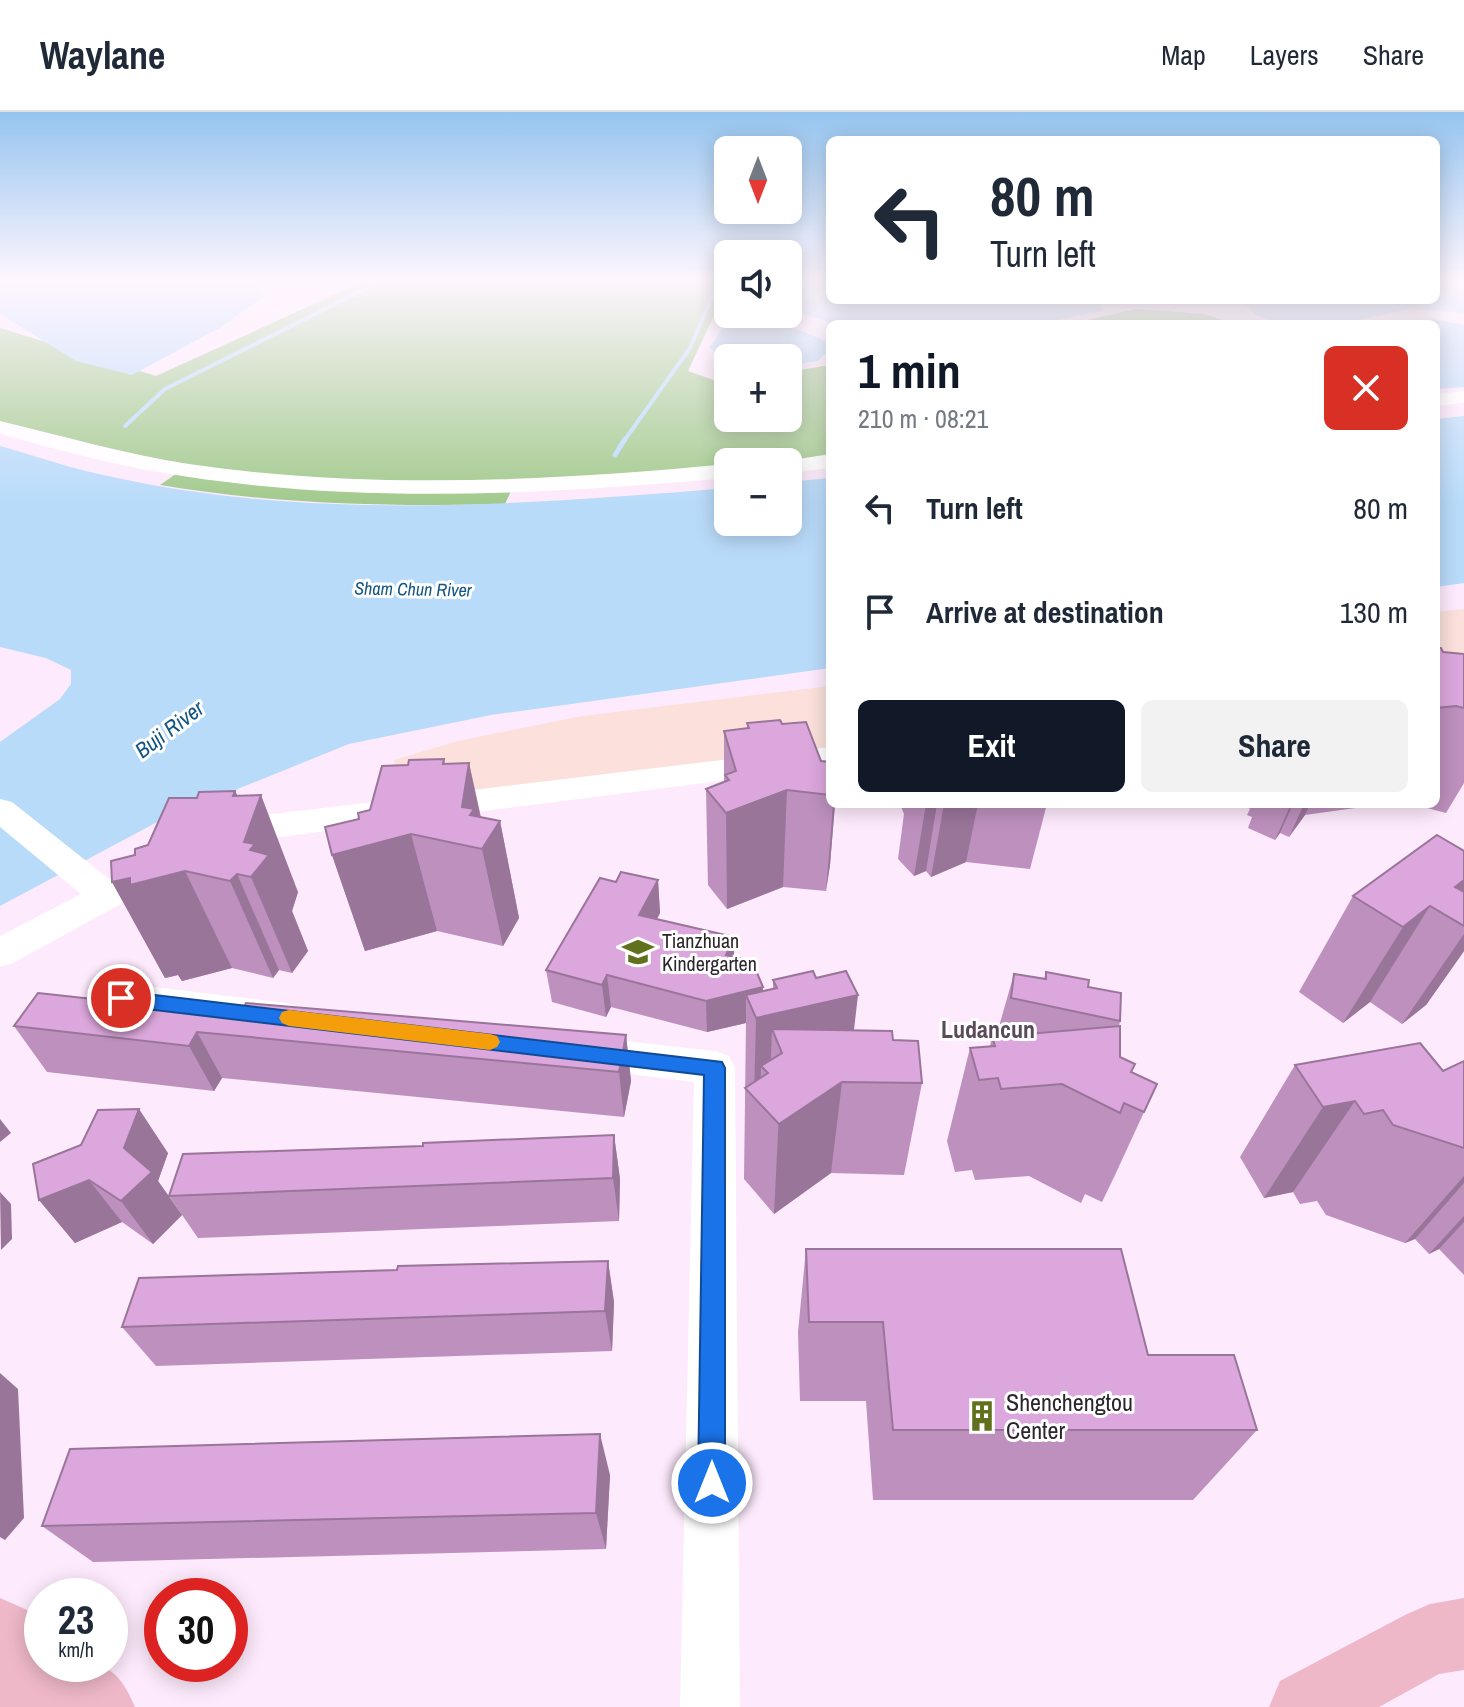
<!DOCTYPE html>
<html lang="en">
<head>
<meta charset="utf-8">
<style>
	:root { --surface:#fff; --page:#f2f2f3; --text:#1f2937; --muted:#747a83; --line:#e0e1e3; --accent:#111827 }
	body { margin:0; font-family:"Archivo Narrow",sans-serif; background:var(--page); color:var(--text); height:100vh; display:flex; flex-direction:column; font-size:30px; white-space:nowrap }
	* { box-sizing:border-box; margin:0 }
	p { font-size:26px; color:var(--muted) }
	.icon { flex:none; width:44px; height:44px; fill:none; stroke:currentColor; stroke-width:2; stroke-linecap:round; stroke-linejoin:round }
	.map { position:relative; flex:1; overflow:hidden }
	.panel { position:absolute; left:826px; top:208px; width:614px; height:488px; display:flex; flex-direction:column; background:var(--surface); border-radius:12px; box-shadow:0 4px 20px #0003 }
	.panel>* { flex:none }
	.banner { position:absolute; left:826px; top:24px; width:614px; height:168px; border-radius:12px; box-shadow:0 4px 20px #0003; background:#fff; color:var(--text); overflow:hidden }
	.needle { width:52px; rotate:180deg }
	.controls { position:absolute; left:714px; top:24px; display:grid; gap:16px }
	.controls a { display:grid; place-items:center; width:88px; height:88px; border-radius:12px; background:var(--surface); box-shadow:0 4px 20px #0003; font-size:40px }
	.speed { position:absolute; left:24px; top:1466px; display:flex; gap:16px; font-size:40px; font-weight:700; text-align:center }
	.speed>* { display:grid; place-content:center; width:104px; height:104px; border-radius:50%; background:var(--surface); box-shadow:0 4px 20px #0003; line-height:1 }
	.speed small { font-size:20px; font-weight:400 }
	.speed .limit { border:12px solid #d22; background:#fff; color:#111 }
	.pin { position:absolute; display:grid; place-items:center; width:68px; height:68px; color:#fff; margin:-34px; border:4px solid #fff; border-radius:50%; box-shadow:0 2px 8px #0007 }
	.me { position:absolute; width:88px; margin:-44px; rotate:0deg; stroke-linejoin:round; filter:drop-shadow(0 0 6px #0008) }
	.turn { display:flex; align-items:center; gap:28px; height:168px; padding:0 32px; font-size:36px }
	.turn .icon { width:104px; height:104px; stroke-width:2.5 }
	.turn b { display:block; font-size:56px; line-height:68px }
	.round { display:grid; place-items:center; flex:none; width:84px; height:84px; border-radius:12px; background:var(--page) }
	.headline { display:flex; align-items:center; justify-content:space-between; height:136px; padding:0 32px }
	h1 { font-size:48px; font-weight:700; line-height:60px; color:var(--accent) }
	.cta { display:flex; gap:16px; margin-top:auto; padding:16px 32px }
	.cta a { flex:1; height:92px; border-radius:12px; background:var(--accent); color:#fff; font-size:32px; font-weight:700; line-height:92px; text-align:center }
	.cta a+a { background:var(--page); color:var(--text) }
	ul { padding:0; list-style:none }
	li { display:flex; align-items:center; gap:24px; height:104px; padding:0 32px }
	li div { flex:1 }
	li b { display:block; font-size:30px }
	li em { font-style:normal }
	header { display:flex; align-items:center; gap:48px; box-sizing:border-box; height:112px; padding:0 40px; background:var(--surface); border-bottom:2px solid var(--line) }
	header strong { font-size:38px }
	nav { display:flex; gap:44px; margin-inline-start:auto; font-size:28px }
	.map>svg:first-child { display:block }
	.industrial { fill:#fbe0db }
	.forest { fill:#a2ca8d }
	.water { fill:#b9dbfa }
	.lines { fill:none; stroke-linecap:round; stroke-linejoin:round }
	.stream-far1 { stroke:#b9dbfa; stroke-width:4 }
	.stream { stroke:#b9dbfa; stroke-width:5 }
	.minor { fill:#fff; fill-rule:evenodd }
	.major { fill:#eeb8c9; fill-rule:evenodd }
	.wall { fill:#bd90bd }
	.shaded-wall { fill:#9a759a }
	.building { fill:#dca7dc; stroke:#9a759a; stroke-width:2 }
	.route { fill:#1a73e8; stroke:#114b97; stroke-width:2 }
	.slow { fill:#f59e0b }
	.labels { text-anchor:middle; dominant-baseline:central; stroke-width:6; stroke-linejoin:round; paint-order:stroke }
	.far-water-label { font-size:18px; font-style:italic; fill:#135583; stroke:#fff }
	.poi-label { font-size:20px; fill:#2c252b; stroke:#fff; text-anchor:start }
	.water-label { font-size:22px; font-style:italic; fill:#135583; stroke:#fff }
	.quarter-label { font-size:24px; font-weight:bold; fill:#5a4b59; stroke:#fff }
	.near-poi-label { font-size:24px; fill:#2c252b; stroke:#fff; text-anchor:start }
</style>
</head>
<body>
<header>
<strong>Waylane</strong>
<nav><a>Map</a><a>Layers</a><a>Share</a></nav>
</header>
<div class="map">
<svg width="1464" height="1595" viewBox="0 0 1464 1595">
	<rect width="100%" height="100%" fill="#fdeafc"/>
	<g class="industrial">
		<polygon points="1464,497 1464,562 1436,565 1436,500"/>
		<polygon points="830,574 830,639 403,691 394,648 458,629 582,604"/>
	</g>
	<g class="forest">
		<path d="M369,167h359v7l-40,85 40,14v33h60v-46l42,-7v102l-42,-5h-60v13l-217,16 -6,13c-116,3 -231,0 -345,-19l17,-12 -177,-42v-103l156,48z"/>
		<polygon points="1136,197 1205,202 1234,212 1071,212"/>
	</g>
	<g class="water">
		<polygon points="0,167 242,167 266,183 221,215 132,263 76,249 0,202"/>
		<polygon points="788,167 830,167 830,188 1067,188 1100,192 1102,199 1037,212 833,212 788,196"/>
		<polygon points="1436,167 1442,167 1464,182 1464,201 1409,197 1340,212 1281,212 1255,203 1243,189 1436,188"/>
		<polygon points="732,202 762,202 830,231 830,236 818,249 788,254 788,246 728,246 728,255 710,235"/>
		<polygon points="1433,207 1464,213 1464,275 1436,277 1436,212 1406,212"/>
		<polygon points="1464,304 1464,471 1436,475 1436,307"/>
		<path d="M0,334c33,9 66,21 99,28 206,48 420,31 629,14v34h60v-40l42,-4v190l-339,47 -142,29 -188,76 -161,86v-164l60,-43 11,-15v-14l-25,-12 -46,-11z"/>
	</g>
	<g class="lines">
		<g class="stream-far1">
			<polyline points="125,314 165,277 385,167"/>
			<polyline points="624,329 690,236 720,167"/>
		</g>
		<polyline class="stream" points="615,343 625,327"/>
		<g class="minor">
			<polygon points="1464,279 1464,291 1436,294 1436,282"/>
			<path d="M0,309c63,15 125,33 189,43 179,26 360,17 539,0v14c-179,16 -360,26 -539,-1 -64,-9 -127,-26 -189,-43z"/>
			<polygon points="830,342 830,356 788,361 788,350 780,350"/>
			<polygon points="830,635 830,655 225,732 213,729 208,721 213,713 231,707"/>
			<polygon points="0,687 12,690 109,767 158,744 170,747 175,756 170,765 13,851 0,855 0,824 81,782 0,715"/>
			<polygon points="121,871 287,891 301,895 307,906 301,917 287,921 121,901 107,897 102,886 107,875"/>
			<polygon points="580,924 715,939 729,944 735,956 740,1595 680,1595 694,970 580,956 566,951 560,940 566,929"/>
		</g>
		<g class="major">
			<path d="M0,1486l25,11 17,12v43c50,0 71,-10 93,43h-135z"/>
			<polygon points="1464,1486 1464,1558 1439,1562 1379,1595 1269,1595 1280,1569 1405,1503 1430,1492"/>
		</g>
	</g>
	<g class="wall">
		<polygon points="1436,536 1443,540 1464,542 1464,671 1446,701 1412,692 1436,692"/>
		<polygon points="747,611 782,612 821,649 830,650 830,692 835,692 830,753 826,779 783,775 727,797 708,773 706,677 724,670 724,619 747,616"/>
		<polygon points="444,647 445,652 469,651 481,705 500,709 519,806 503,834 437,819 365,839 332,743 359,707 370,698 408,653"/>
		<polygon points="235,679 298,780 292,799 308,839 292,861 279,858 273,866 232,856 182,869 178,863 165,866 112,770 135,743 148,733 197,686"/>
		<polygon points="900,692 1047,692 1030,757 966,750 931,765 926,759 914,764 898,747 904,702"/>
		<polygon points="1243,692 1384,692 1305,703 1289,725 1280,721 1275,728 1248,716 1252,705 1247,703 1250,697"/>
		<polygon points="1464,739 1464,839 1426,893 1402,912 1370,890 1343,911 1299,880 1353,784"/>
		<polygon points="658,768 660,801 657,807 734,845 763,875 763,879 773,876 773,868 816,866 854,919 893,928 922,971 904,1063 831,1061 774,1102 744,1067 746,911 707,920 611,895 606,905 552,890 546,858 616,770"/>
		<polygon points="1046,860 1088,875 1120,909 1119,914 1120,945 1132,960 1157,972 1102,1090 1085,1082 1081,1091 1029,1064 975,1068 972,1058 955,1060 947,1029 970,936 990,934 992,925 996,925 1014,862 1044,867"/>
		<polygon points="239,903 626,923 631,969 624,1005 222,966 214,979 47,960 14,914"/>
		<polygon points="1464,949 1464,1163 1439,1137 1429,1142 1415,1127 1405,1131 1326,1103 1317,1089 1300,1092 1293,1080 1264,1086 1240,1045 1295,953 1443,959"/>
		<polygon points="614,1023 620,1067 619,1109 198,1126 169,1084 423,1034"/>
		<polygon points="81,1033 168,1041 158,1069 182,1103 153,1132 122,1110 75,1131 39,1088"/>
		<polygon points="806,1137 1148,1243 1257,1318 1193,1388 873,1388 866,1289 800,1289 798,1220"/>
		<polygon points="608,1149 614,1190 612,1239 156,1254 122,1215 397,1158"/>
		<polygon points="610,1363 606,1437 93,1450 42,1414"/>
	</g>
	<g class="shaded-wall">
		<polygon points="469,651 486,731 500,709 519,806 503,834 482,737 462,695"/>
		<polygon points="787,678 783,775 727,797 726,701"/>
		<polygon points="235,679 250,713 261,683 298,780 292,799 308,839 292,861 251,765 233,684"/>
		<polygon points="833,692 835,692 830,753 826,779"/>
		<polygon points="926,692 937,692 926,759 914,764"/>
		<polygon points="944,692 978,692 966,750 931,765"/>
		<polygon points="1291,692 1293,692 1280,721 1275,728"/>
		<polygon points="1304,692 1310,692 1305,703 1289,725"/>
		<polygon points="411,722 437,819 365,839 332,743"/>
		<polygon points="185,759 232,856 182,869 178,863 165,866 112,770 130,766"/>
		<polygon points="237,762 279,858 273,866 230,769"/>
		<polygon points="658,768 660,801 642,835 639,803"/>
		<polygon points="1464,768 1464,785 1455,775"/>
		<polygon points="1430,794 1370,890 1343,911 1403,815"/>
		<polygon points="1464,822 1464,839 1426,893 1402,912"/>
		<polygon points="734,825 734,857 726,843"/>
		<polygon points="607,863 611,895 606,905 602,873"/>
		<polygon points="763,875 762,904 858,883 848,970 842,970 831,1061 774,1102 782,941 772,917 769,996 768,961 761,954 760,992 754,986 756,906 746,883 746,911 707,920 706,889"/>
		<polygon points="197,920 222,966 214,979 189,934"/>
		<polygon points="626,923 631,969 624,1005 619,960"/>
		<polygon points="1157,972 1115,1063 1102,1090"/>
		<polygon points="1355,989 1293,1080 1264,1086 1323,995"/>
		<polygon points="139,997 168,1041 158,1069 182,1103 153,1132 121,1089 124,1036"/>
		<polygon points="0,1007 11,1021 0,1030"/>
		<polygon points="614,1023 620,1067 619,1109 613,1066"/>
		<polygon points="1464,1064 1464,1071 1415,1127 1405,1131"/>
		<polygon points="89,1068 122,1110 75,1131 39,1088"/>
		<polygon points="0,1080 11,1092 12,1127 1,1138"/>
		<polygon points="1464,1104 1464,1110 1439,1137 1429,1142"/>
		<polygon points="608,1149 614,1190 612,1239 605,1199"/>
		<polygon points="0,1261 18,1277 24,1406 5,1428 0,1425"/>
		<polygon points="600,1322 610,1363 606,1437 596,1401"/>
	</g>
	<g class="building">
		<polygon points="1436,536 1441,536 1443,540 1464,542 1464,596 1456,594 1436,596"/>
		<polygon points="780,608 782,612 806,610 821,649 830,650 830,683 787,678 726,701 706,677 729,668 725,663 736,659 724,619 749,616 747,611"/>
		<polygon points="444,647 443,652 469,651 462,695 474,697 470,703 500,709 482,737 411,722 332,743 325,715 359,707 358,701 370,698 382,654 408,653 409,648"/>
		<polygon points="235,679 233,684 261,683 244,730 255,732 250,738 269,743 251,765 237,762 230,769 185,759 130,773 130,766 112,770 111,749 135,743 135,737 148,733 169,686 197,686 199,680"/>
		<polygon points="1437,723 1464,739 1464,768 1455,775 1464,780 1464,814 1430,794 1403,815 1353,784"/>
		<polygon points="621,760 658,768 639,803 734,825 726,843 752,849 763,875 706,889 607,863 602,873 546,858 600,766 616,770"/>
		<polygon points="813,859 816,866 846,859 858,883 756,906 746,883 777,876 773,868"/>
		<polygon points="1046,860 1089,868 1088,875 1121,881 1120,909 1011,886 1014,862 1046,867"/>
		<polygon points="38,881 239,903 246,891 626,923 619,960 197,920 189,934 14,914"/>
		<polygon points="1120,914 1120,945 1135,952 1131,960 1157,972 1144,1000 1124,991 1120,1001 1062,972 1001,977 998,966 979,968 970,936 995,934 992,925"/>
		<polygon points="772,917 892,919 893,928 918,929 922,971 842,970 779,1012 745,976 768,961 761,954 782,941"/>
		<polygon points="1420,931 1443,959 1464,949 1464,1036 1393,1013 1383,998 1364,1002 1355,989 1323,995 1295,953"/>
		<polygon points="139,997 124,1036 152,1060 121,1089 89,1068 39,1088 33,1052 81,1033 98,998"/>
		<polygon points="614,1023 613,1066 169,1084 183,1042 423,1034 423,1031"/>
		<polygon points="806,1137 1121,1137 1148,1243 1234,1243 1257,1318 893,1318 883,1210 809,1210"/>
		<polygon points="608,1149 605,1199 122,1215 139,1166 397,1158 398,1154"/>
		<polygon points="600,1322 596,1401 42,1414 70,1337"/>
	</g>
	<linearGradient id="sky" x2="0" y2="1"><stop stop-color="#95c4ef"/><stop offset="0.43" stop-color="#fef6fe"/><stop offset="1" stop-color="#fef6fe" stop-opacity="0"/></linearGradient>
	<rect width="1464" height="391" fill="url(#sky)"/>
	<polygon class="route" points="121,879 722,950 725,956 725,1371 721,1381 712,1385 702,1381 698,1371 704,963 121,894 114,892 111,886 114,881"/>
	<polygon class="slow" points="289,898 490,922 497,924 500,930 497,935 490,938 289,914 282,911 279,906 282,900"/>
	<defs>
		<symbol id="school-bare" viewBox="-9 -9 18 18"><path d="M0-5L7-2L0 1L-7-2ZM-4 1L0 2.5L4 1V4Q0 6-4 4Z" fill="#61701c" stroke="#fff" stroke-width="2.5" paint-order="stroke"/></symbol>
		<symbol id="building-bare" viewBox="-9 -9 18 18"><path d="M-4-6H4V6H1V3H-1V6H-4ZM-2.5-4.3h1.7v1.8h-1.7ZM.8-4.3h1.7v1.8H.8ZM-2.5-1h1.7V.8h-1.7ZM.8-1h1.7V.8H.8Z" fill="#61701c" stroke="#fff" stroke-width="2.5" paint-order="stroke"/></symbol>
	</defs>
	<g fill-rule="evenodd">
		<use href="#school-bare" x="616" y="818" width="44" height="44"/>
		<use href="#building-bare" x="960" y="1282" width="44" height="44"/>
	</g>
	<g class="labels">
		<g class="far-water-label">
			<text transform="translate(413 477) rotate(1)">Sham Chun River</text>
		</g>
		<g class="poi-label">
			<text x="662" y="828">Tianzhuan<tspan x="662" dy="23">Kindergarten</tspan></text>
		</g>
		<g class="water-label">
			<text transform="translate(169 617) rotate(-37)">Buji River</text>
		</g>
		<g class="quarter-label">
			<text x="988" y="917">Ludancun</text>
		</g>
		<g class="near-poi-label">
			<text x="1006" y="1290">Shenchengtou<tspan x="1006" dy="28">Center</tspan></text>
		</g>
	</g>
</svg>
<div class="controls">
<a><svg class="needle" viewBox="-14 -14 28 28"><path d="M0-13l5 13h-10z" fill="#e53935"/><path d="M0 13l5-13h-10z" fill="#747a83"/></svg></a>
<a><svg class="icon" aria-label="sound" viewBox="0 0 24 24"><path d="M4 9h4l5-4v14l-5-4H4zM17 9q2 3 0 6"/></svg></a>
<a>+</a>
<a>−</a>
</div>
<div class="speed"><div>23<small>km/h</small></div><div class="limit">30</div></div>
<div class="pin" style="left:121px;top:886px;background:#d93025"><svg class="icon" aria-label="arrive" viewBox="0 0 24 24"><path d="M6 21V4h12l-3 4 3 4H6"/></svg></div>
<svg class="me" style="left:712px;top:1371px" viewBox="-20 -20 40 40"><circle r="17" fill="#1a73e8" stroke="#fff" stroke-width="3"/><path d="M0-11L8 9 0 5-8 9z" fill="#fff"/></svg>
<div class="banner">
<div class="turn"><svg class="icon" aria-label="left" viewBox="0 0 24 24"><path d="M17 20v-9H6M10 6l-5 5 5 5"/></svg><div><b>80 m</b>Turn left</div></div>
</div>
<section class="panel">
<div class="headline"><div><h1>1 min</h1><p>210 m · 08:21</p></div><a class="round" style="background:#d93025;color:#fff"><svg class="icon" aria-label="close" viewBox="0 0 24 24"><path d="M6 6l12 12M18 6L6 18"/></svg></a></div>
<ul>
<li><svg class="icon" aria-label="left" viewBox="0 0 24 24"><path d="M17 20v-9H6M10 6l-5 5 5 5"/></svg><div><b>Turn left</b></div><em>80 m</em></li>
<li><svg class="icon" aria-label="arrive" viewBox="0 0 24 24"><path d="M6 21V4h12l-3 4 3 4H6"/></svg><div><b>Arrive at destination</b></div><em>130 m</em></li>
</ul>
<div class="cta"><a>Exit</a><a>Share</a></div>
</section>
</div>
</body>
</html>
